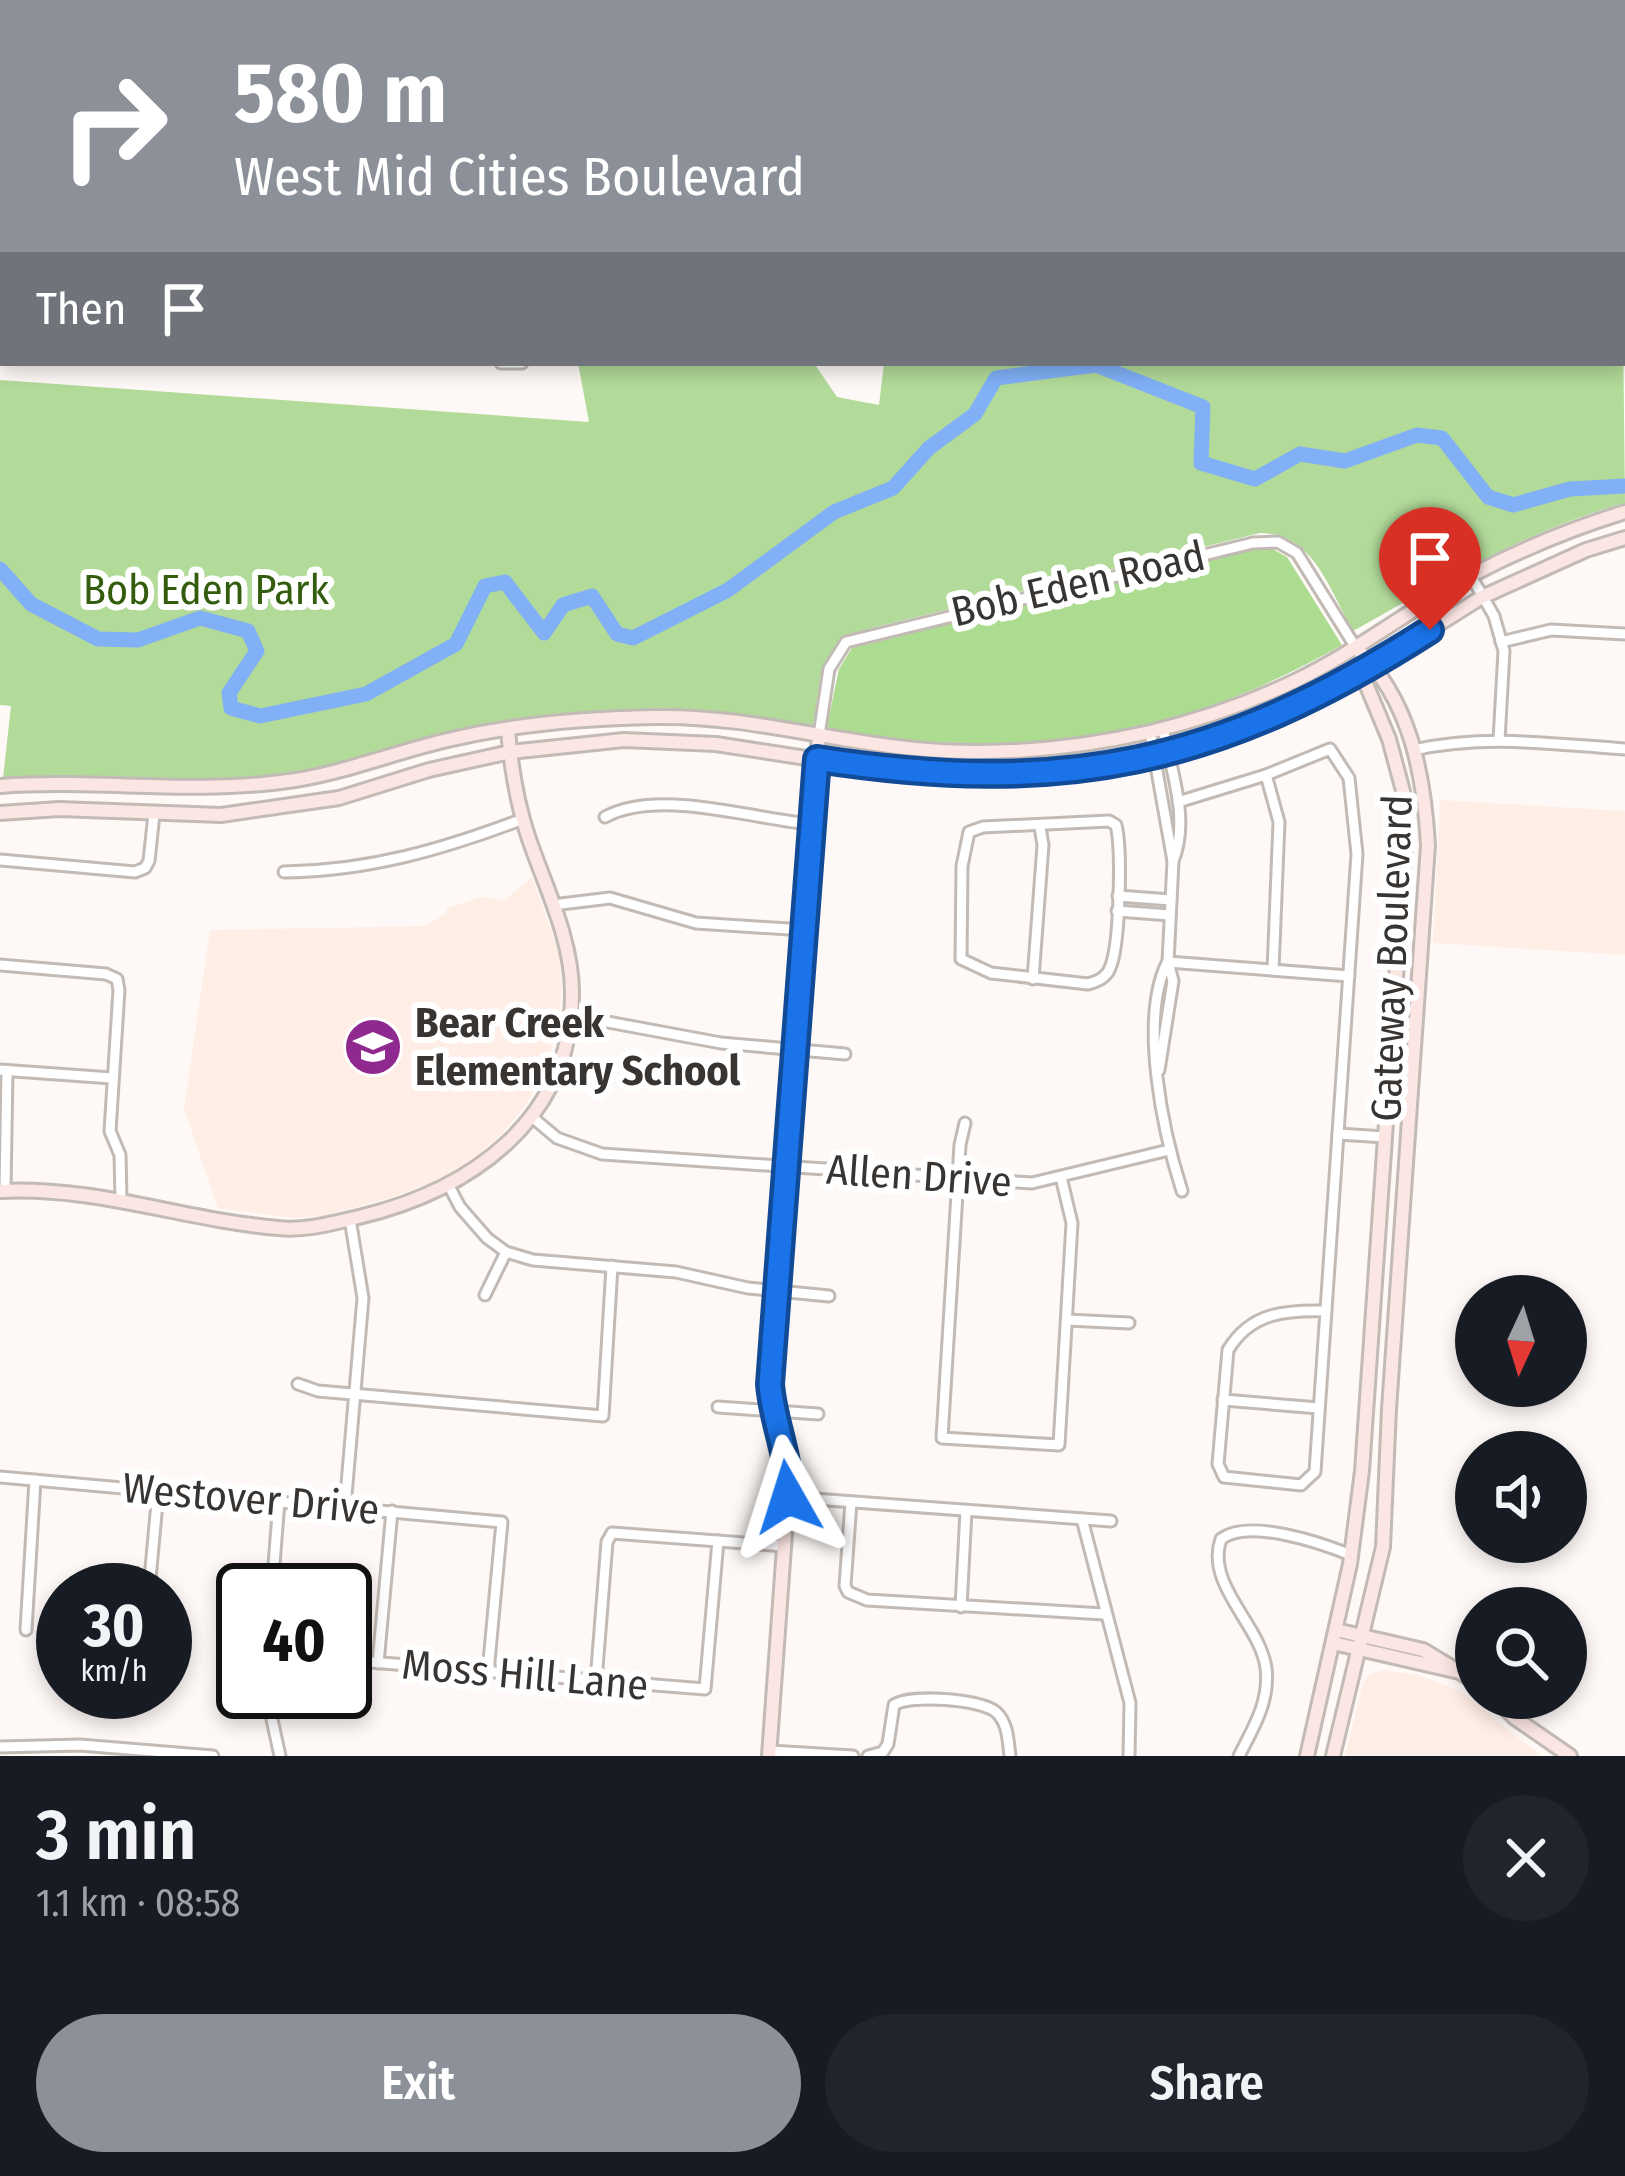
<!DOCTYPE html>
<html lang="en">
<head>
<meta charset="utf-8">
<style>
	:root { --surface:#171b24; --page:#20242c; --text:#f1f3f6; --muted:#9ea1a6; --accent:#8c9099 }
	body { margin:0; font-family:"Fira Sans Condensed",sans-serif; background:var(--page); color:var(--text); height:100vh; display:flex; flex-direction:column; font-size:45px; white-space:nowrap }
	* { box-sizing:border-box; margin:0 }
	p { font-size:39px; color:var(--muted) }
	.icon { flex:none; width:66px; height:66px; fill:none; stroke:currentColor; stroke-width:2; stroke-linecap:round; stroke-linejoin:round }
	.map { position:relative; height:1756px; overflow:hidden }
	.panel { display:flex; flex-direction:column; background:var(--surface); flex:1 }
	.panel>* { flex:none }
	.banner { position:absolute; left:0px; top:0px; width:1626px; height:366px; box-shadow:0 6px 18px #0003; background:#8c9099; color:#fff; overflow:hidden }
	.needle { width:78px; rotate:184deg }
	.fabs { position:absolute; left:1455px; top:1275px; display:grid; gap:24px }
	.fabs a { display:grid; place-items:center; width:132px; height:132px; border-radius:50%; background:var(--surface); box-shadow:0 6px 18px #0003; font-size:60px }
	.speed { position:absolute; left:36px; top:1563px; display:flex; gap:24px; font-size:60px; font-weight:700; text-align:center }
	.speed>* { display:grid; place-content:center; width:156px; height:156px; border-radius:50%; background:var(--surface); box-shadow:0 6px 18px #0003; line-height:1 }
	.speed small { font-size:30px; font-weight:400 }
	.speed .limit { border:6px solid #111; border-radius:18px; background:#fff; color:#111 }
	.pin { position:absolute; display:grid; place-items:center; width:102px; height:102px; color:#fff; margin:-123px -51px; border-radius:50% 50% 50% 0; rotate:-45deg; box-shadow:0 0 12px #0007 }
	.pin .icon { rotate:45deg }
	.me { position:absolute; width:132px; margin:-66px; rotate:354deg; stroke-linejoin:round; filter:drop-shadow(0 0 9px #0008) }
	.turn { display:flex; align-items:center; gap:42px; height:252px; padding:0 36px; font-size:54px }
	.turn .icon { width:156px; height:156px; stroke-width:2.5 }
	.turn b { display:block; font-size:84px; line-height:102px }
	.then { display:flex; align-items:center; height:114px; padding:0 36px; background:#0003; gap:24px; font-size:45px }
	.round { display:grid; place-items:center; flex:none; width:126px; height:126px; border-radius:63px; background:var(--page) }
	.overview { display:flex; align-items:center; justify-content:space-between; height:204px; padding:0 36px }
	h1 { font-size:72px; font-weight:600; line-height:90px }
	.action { display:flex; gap:24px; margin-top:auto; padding:24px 36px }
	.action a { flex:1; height:138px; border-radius:72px; background:var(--accent); color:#fff; font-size:48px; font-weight:600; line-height:138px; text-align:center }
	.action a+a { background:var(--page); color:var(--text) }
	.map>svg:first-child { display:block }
	.built { fill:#ffeee5 }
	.green { fill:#b2da99 }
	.forest { fill:#acdc8f }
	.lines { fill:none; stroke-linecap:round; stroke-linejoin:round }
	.river { stroke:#81b0f7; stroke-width:15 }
	.street-casing { stroke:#c2bab5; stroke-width:15 }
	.secondary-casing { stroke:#c2bab5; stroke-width:18 }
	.street { stroke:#fff; stroke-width:9 }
	.secondary { stroke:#fce6e3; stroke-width:12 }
	.route-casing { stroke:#114b97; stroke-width:30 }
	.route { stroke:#1a73e8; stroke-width:21 }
	.labels { text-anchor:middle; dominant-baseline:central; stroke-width:12; stroke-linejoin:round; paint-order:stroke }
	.street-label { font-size:42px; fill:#373432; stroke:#fff }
	.park-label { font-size:42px; fill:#335c0c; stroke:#fff }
	.poi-label { font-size:42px; font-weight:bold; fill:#373432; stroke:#fff; text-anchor:start }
</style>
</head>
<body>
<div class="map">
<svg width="1625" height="1756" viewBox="0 0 1625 1756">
	<rect width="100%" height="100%" fill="#fef9f6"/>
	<g class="built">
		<polygon points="1440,800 1625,811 1625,955 1433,943"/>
		<polygon points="532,877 559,952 562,988 558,1025 546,1069 527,1103 503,1133 473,1160 434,1182 390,1198 322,1216 294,1218 218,1208 184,1109 210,930 425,926 447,913 446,908 481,897 505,900"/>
		<polygon points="1384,1670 1418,1675 1460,1691 1541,1756 1345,1756 1363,1683 1370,1674"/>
	</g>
	<path class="green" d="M1623,326l2,177c-98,27 -183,78 -272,128 -24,-42 -39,-97 -93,-98l-388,95c-57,23 -49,44 -59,99 -79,-12 -158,-24 -238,-12 -97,14 -191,46 -287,62 -94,16 -191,-1 -285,1l8,-72 -11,-1v-325l589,42 -11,-59h236l23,34 42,8 5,-42h739z"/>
	<path class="forest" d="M1269,547l18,10 55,88c-171,97 -316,114 -509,86l-6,-5 12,-57 16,-26 391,-95z"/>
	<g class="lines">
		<polyline class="river" points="0,569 31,604 98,639 138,640 200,618 248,631 257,651 229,693 231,708 260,716 366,694 456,644 485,586 505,582 544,633 563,605 592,596 617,634 633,638 728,590 834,512 893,488 929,448 975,414 996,378 1096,365 1203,407 1201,463 1255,479 1300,454 1345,461 1417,435 1442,438 1488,497 1513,505 1570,489 1625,486"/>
		<defs>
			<g id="street">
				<polyline points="128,0 129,3"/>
				<polyline points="500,0 502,3"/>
				<polyline points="989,0 1025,3"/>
				<polyline points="514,3 517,0"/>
				<polyline points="717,3 717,0"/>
				<polyline points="841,3 841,0"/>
				<polyline points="975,3 975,0"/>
				<polyline points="1098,3 1099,0"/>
				<polyline points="1221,3 1222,0"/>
				<polyline points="1431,3 1431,0"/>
				<polyline points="0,58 3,60"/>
				<polyline points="1623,270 1625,270"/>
				<polyline points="501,363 522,363"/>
				<polyline points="1471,576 1494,616 1504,651 1499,740"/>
				<polyline points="1501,642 1551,630 1625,634"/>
				<path d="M1163,728c8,42 27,92 10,133"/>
				<polyline points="1150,732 1173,861 1168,962 1173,981 1159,1070"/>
				<polyline points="819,735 829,669 846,642 1253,543 1278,542 1297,553 1356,648"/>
				<path d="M1414,750c70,-16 140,-6 211,-1"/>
				<polyline points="1266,775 1279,822 1273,970"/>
				<path d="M1178,802l88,-27 64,-26 19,29 8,76 -42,618 -14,13 -77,-8 -6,-13 10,-114c23,-38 58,-40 98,-39"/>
				<path d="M605,817c54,-29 146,2 206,7"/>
				<path d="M1109,821l7,4c6,24 4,121 -6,143 -4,10 -12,13 -22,16l-97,-11 -30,-14 1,-93 7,-34 14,-5z"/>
				<polyline points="0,860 135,872 145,868 149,861 154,814"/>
				<path d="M284,872c85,-1 160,-23 239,-53"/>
				<polyline points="1118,896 1171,900"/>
				<polyline points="553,905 610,898 696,923 804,930"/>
				<polyline points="1117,911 1170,915"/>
				<polyline points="1168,962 1349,976"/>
				<path d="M1167,963c-28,57 -4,169 15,228"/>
				<polyline points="0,965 106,974 117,979 119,990 110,1131 120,1155 121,1199"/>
				<polyline points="1033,979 1043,845 1040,827"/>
				<polyline points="570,1015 721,1043 845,1054"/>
				<polyline points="0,1070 112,1078"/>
				<polyline points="532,1117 557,1138 602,1154 1032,1183 1169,1150"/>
				<polyline points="965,1123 960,1145 942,1438 1059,1445 1072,1223 1061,1177"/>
				<polyline points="1338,1134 1385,1137"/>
				<polyline points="449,1186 460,1207 487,1238 506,1252 533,1260 676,1272 748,1288 829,1296"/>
				<polyline points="5,1190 7,1071"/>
				<polyline points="485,1295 506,1252"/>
				<polyline points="1067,1320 1129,1323"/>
				<polyline points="298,1384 318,1391 603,1416 612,1266"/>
				<polyline points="1223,1400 1319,1408"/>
				<polyline points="718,1407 818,1414"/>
				<polyline points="0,1477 502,1522 488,1672"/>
				<polyline points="787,1497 1111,1521"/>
				<polyline points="851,1502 845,1586 848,1592 867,1600 1104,1614"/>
				<polyline points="345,1507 363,1298 350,1219"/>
				<polyline points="1082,1519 1130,1703 1129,1756"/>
				<polyline points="149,1590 158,1492"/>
				<polyline points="272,1590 279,1501"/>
				<polyline points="961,1607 966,1511"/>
				<polyline points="26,1630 35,1480"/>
				<polyline points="345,1660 705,1689 718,1541"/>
				<polyline points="378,1663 392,1511"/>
				<polyline points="596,1681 607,1542 612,1533 784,1546"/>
				<polyline points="266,1692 280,1756"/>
				<polyline points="0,1747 80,1745 213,1756"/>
				<polyline points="770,1751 853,1756"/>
				<path d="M868,1756l15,-4 5,-8 6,-39c16,-11 87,-6 102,7 12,11 12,28 14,44"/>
				<path d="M1239,1756c14,-28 31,-54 27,-88 -6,-44 -61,-83 -45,-129 28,-21 100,4 130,16"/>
			</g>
			<g id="secondary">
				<path d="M0,786c94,-7 187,8 281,-4 59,-7 110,-29 167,-42 67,-16 138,-22 207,-23 84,-2 168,22 251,31 82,9 164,2 244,-16 49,-12 99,-29 145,-51 63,-30 117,-74 179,-107 48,-25 99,-46 151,-62"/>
				<polyline points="0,813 59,809 221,815 339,798 429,770 510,752 624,740 716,744 890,771 960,776 1006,777 1103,767 1179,751 1267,720 1382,660 1482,597 1586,550 1625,538"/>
				<path d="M0,1191c96,-5 184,29 278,37 28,3 54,-5 81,-11 112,-27 213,-97 213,-224 0,-55 -27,-106 -44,-157 -12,-36 -17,-69 -20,-106"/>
				<polyline points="1336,1630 1423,1650 1476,1682"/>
				<polyline points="1333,1643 1455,1671"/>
				<polyline points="1494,1698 1515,1718 1570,1756"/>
				<path d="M769,1756l20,-278c-2,-33 -17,-61 -19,-94l22,-336 27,-313"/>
				<polyline points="1307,1756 1350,1564 1362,1471 1405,847 1403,791 1389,739 1359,667"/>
				<path d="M1333,1756l50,-209 6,-138 39,-564c-4,-71 -18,-146 -72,-197"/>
			</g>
		</defs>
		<use href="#street" class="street-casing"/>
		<use href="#secondary" class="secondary-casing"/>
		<use href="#street" class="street"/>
		<use href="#secondary" class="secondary"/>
	</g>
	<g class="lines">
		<defs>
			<path id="route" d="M788,1497c3,-40 -15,-73 -18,-113l47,-625c247,38 402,6 613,-129"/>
		</defs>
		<use href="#route" class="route-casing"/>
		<use href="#route" class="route"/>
	</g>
	<defs>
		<symbol id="school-disc" viewBox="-11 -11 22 22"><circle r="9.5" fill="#8f298f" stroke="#fff"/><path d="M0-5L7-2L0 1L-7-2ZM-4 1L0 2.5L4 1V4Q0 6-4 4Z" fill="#fff"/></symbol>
	</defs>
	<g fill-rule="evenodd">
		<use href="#school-disc" x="340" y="1014" width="66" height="66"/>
	</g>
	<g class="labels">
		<g class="street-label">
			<text transform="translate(1078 584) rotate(-13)">Bob Eden Road</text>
			<text transform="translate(1392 958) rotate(-88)">Gateway Boulevard</text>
			<text transform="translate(919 1176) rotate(4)">Allen Drive</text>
			<text transform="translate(251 1499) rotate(5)">Westover Drive</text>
			<text transform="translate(525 1675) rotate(5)">Moss Hill Lane</text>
		</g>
		<g class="park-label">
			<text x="206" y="590">Bob Eden Park</text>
		</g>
		<g class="poi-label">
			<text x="415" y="1023">Bear Creek<tspan x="415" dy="48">Elementary School</tspan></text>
		</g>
	</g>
</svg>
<div class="fabs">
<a><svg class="needle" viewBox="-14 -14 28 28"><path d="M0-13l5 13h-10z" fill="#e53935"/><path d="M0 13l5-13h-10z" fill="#9ea1a6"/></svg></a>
<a><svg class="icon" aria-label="sound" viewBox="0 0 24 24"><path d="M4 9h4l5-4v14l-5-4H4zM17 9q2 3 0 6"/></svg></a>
<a><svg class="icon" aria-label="search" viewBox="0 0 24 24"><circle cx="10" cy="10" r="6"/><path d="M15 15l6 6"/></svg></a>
</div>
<div class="speed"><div>30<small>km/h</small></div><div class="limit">40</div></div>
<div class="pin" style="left:1430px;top:630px;background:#d93025"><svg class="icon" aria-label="arrive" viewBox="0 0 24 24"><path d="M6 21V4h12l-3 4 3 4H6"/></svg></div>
<svg class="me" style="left:788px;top:1497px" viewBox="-20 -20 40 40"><path d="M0-17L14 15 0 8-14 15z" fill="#1a73e8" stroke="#fff" stroke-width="4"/></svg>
<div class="banner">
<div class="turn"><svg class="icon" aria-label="right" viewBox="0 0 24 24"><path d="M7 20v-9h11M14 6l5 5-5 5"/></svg><div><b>580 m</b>West Mid Cities Boulevard</div></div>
<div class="then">Then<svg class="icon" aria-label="arrive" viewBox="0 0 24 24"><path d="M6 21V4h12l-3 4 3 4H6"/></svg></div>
</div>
</div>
<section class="panel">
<div class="overview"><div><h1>3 min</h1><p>1.1 km · 08:58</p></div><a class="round"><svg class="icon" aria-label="close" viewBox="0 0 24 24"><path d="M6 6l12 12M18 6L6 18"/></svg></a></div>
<div class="action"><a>Exit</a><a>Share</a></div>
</section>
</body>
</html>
